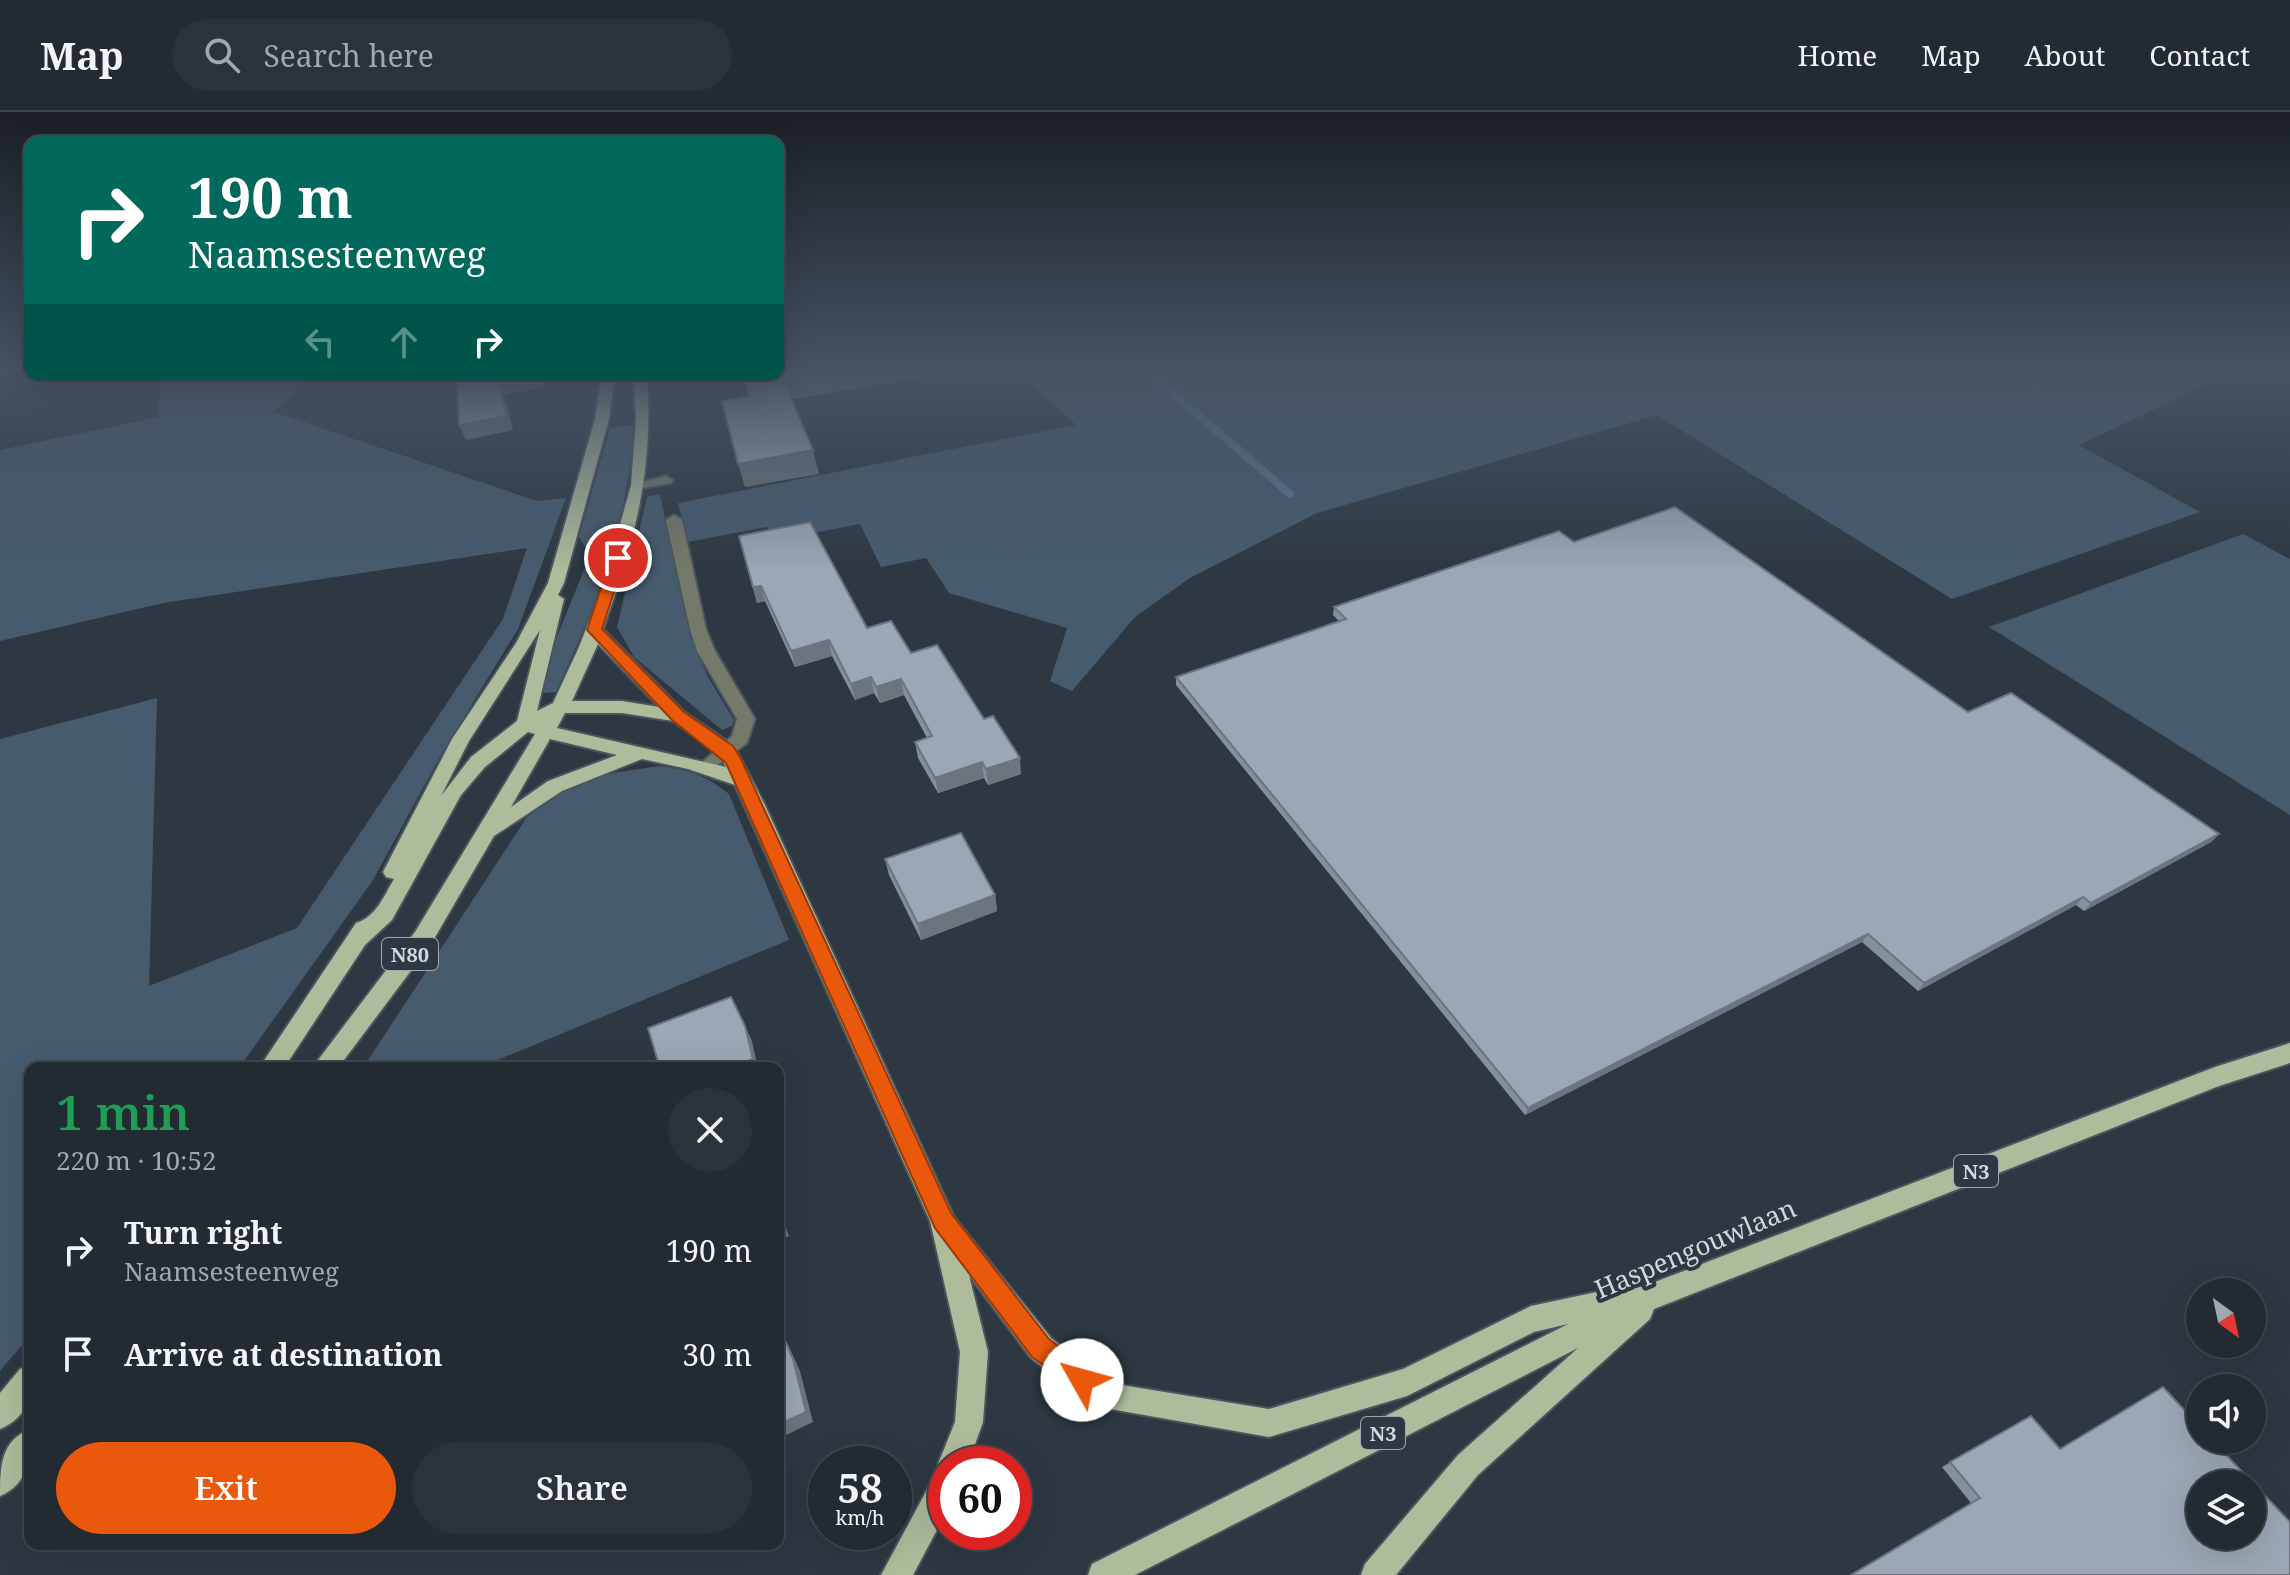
<!DOCTYPE html>
<html lang="en">
<head>
<meta charset="utf-8">
<style>
	:root { --surface:#222a32; --page:#2a323a; --text:#f1f3f6; --muted:#a2a7ac; --line:#3f464d; --accent:#ea580c }
	body { margin:0; font-family:"Noto Serif",serif; background:var(--page); color:var(--text); height:100vh; display:flex; flex-direction:column; font-size:30px; white-space:nowrap }
	* { box-sizing:border-box; margin:0 }
	p { font-size:26px; color:var(--muted) }
	.icon { flex:none; width:44px; height:44px; fill:none; stroke:currentColor; stroke-width:2; stroke-linecap:round; stroke-linejoin:round }
	.map { position:relative; flex:1; overflow:hidden }
	.details { position:absolute; left:24px; top:950px; width:760px; height:488px; display:flex; flex-direction:column; background:var(--surface); border-radius:16px; box-shadow:0 8px 32px #0002,0 0 0 2px var(--line) }
	.details>* { flex:none }
	.hud { position:absolute; left:24px; top:24px; width:760px; height:244px; border-radius:16px; box-shadow:0 8px 32px #0002,0 0 0 2px var(--line); background:#00695c; color:#fff; overflow:hidden }
	.needle { width:52px; rotate:147deg }
	.controls { position:absolute; left:2186px; top:1166px; display:grid; gap:16px }
	.controls a { display:grid; place-items:center; width:80px; height:80px; border-radius:50%; background:var(--surface); box-shadow:0 8px 32px #0002,0 0 0 2px var(--line); font-size:40px }
	.speed { position:absolute; left:808px; top:1334px; display:flex; gap:16px; font-size:40px; font-weight:700; text-align:center }
	.speed>* { display:grid; place-content:center; width:104px; height:104px; border-radius:50%; background:var(--surface); box-shadow:0 8px 32px #0002,0 0 0 2px var(--line); line-height:1 }
	.speed small { font-size:20px; font-weight:400 }
	.speed .limit { border:12px solid #d22; background:#fff; color:#111 }
	.pin { position:absolute; display:grid; place-items:center; width:68px; height:68px; color:#fff; margin:-34px; border:4px solid #fff; border-radius:50%; box-shadow:0 2px 8px #0007 }
	.me { position:absolute; width:88px; margin:-44px; rotate:308deg; stroke-linejoin:round; filter:drop-shadow(0 0 6px #0008) }
	.turn { display:flex; align-items:center; gap:28px; height:168px; padding:0 32px; font-size:36px }
	.turn .icon { width:104px; height:104px; stroke-width:2.5 }
	.turn b { display:block; font-size:56px; line-height:68px }
	.lanes { display:flex; align-items:center; height:76px; padding:0 32px; background:#0003; justify-content:center; gap:40px; direction:ltr }
	.lanes .off { opacity:.35 }
	.round { display:grid; place-items:center; flex:none; width:84px; height:84px; border-radius:42px; background:var(--page) }
	.headline { display:flex; align-items:center; justify-content:space-between; height:136px; padding:0 32px }
	h1 { font-size:48px; font-weight:600; line-height:60px; color:#1e9e55 }
	.primary-button { display:flex; gap:16px; margin-top:auto; padding:16px 32px }
	.primary-button a { flex:1; height:92px; border-radius:48px; background:var(--accent); color:#fff; font-size:32px; font-weight:600; line-height:92px; text-align:center }
	.primary-button a+a { background:var(--page); color:var(--text) }
	ul { padding:0; list-style:none }
	li { display:flex; align-items:center; gap:24px; height:104px; padding:0 32px }
	li div { flex:1 }
	li b { display:block; font-size:30px }
	li em { font-style:normal }
	header { display:flex; align-items:center; gap:48px; box-sizing:border-box; height:112px; padding:0 40px; background:var(--surface); border-bottom:2px solid var(--line) }
	header strong { font-size:38px }
	nav { display:flex; gap:44px; margin-inline-start:auto; font-size:28px }
	.search { width:560px; height:72px; background:var(--page); display:flex; align-items:center; gap:20px; box-sizing:border-box; padding:0 28px; border-radius:44px; color:var(--muted); font-size:30px }
	.map>svg:first-child { display:block }
	.green { fill:#475b6e }
	.lines { fill:none; stroke-linecap:round; stroke-linejoin:round }
	.stream { stroke:#597895; stroke-width:8 }
	.minor-casing { stroke:#4a555e; stroke-width:4 }
	.major-casing { stroke:#4a555e; stroke-width:4 }
	.minor { fill:#737a69; fill-rule:evenodd }
	.major { fill:#aebc9b; fill-rule:evenodd }
	.wall { fill:#84909b }
	.shaded-wall { fill:#6c757e }
	.building { fill:#9aa7b4; stroke:#6c757e; stroke-width:2; fill-rule:evenodd }
	.route { fill:#ea580c; stroke:#983908; stroke-width:2 }
	.labels { text-anchor:middle; dominant-baseline:central; stroke-width:8; stroke-linejoin:round; paint-order:stroke }
	.shield { fill:#2d3842; stroke:#9fa7ae; stroke-width:2 }
	.shield-label { font-size:20px; font-weight:bold; fill:#d0d7dd }
	.near-street-label { font-size:26px; fill:#d0d7dd; stroke:#2d3842 }
</style>
</head>
<body>
<header>
<strong>Map</strong>
<div class="search"><svg class="icon" aria-label="search" viewBox="0 0 24 24"><circle cx="10" cy="10" r="6"/><path d="M15 15l6 6"/></svg>Search here</div>
<nav><a>Home</a><a>Map</a><a>About</a><a>Contact</a></nav>
</header>
<div class="map">
<svg width="2290" height="1463" viewBox="0 0 2290 1463">
	<rect width="100%" height="100%" fill="#2d3842"/>
	<g class="green">
		<polygon points="987,255 2244,255 2079,333 2200,400 1952,487 1657,303 1317,401 1190,466 1135,505 1072,579 1050,569 1067,516 949,481 926,446 881,455 860,412 776,428 767,415 688,430 678,391 1076,313 1013,257 991,261"/>
		<polygon points="159,262 317,262 274,300 537,389 566,386 518,517 441,643 373,768 239,956 30,956 30,1224 0,1259 0,627 157,586 149,874 297,816 503,507 527,436 163,491 0,529 0,338 159,305"/>
		<path d="M634,313c-7,103 -36,175 -78,267l-12,1 -4,-14 50,-124 -11,-18 31,-109z"/>
		<polygon points="660,382 690,524 708,565 734,608 732,614 722,618 634,545 617,515 647,385"/>
		<polygon points="2243,422 2290,447 2290,703 1989,515"/>
		<path d="M659,654c28,3 48,10 70,28l60,146 -311,128h-115l164,-251 43,-31 29,-11z"/>
	</g>
	<g class="lines">
		<polyline class="stream" points="1143,255 1290,382"/>
		<defs>
			<g id="minor">
				<polygon points="666,364 673,368 671,371 638,377 631,373"/>
				<polygon points="674,403 682,408 706,517 715,539 755,607 747,631 707,661 698,654 732,624 737,607 697,539 690,517 666,408"/>
			</g>
			<g id="major">
				<path d="M601,262h14l-6,45 -45,164 -6,12 6,4 -27,112 16,-8 26,-56 25,-65 27,-97 5,-66 -3,-45h14c7,96 -12,166 -44,255l81,83 50,34 30,57 190,414 97,121 58,45 160,26 134,-40 128,-63 103,-22 8,3 573,-220 75,-24v20l-71,23 -565,223 -4,10 -172,156 -82,100h-35l4,-11 93,-109 120,-107 -443,227h-47l4,-11 476,-240 -34,8 -127,64 -138,41 -176,-31 -62,-48 -62,-83 19,77 -5,70 -15,42h-22v49l-33,62h-32l55,-102 5,-3 -3,-6 17,-42 5,-70 -30,-131 -195,-436 -47,-16 -46,-10 -80,32 -68,45 -63,108 -93,124h-26l103,-136 120,-198 -7,-2 -43,35 -24,28 -69,125 -27,25 -81,123h-25l97,-145c20,-6 28,-27 38,-44l-8,-2 -3,-5 69,-133 64,-96 32,-60 47,-164zM540,518l-23,91 -46,36 -30,39 28,-55zM598,532l61,63 -37,-6h-50zM565,601h57l51,8 47,34 6,12 -169,-39zM550,627l67,16 -69,26 -37,26z"/>
				<path d="M30,1253c0,29 1,51 -30,64v-36l20,-24z"/>
				<path d="M30,1317c0,28 0,54 -30,67 0,-28 0,-55 30,-67z"/>
			</g>
		</defs>
		<use href="#minor" class="minor-casing"/>
		<use href="#major" class="major-casing"/>
		<use href="#minor" class="minor"/>
		<use href="#major" class="major"/>
	</g>
	<g class="wall">
		<polygon points="739,424 867,516 911,541 984,607 1021,662 988,673 984,666 938,681 918,646 915,630 927,626 904,583 880,591 874,581 855,588 832,544 795,555 765,489 757,491"/>
		<polygon points="1574,430 1968,600 2219,722 2211,730 2084,799 2076,793 1918,879 1862,830 1525,1003 1176,573 1176,565 1339,509 1333,503 1334,495"/>
		<polygon points="885,747 995,783 997,799 921,828 889,763"/>
		<polygon points="2031,1304 2059,1337 1971,1391 1942,1355"/>
	</g>
	<g class="shaded-wall">
		<polygon points="847,255 979,255 979,256 787,288 782,265"/>
		<polygon points="538,262 543,262 544,276 504,283 513,318 466,328 459,313 498,269"/>
		<polygon points="813,338 819,362 745,375 738,352"/>
		<polygon points="761,474 765,489 757,491 753,475"/>
		<polygon points="829,528 832,544 795,555 791,539"/>
		<polygon points="871,565 874,581 855,588 851,572"/>
		<polygon points="901,567 904,583 880,591 876,575"/>
		<polygon points="1020,646 1021,662 988,673 986,657"/>
		<polygon points="982,650 984,666 938,681 935,666"/>
		<polygon points="2219,722 2211,730 2084,799 2091,791"/>
		<polygon points="995,783 997,799 921,828 918,812"/>
		<polygon points="2083,785 2076,793 1918,879 1924,871"/>
		<polygon points="1868,822 1862,830 1525,1003 1528,996"/>
		<polygon points="745,914 752,929 758,956 730,956"/>
		<polygon points="778,1079 780,1083 780,1097 789,1124 778,1129"/>
		<polygon points="778,1211 800,1259 813,1310 778,1327"/>
	</g>
	<g class="building">
		<polygon points="778,255 847,255 782,265 813,338 738,352 722,289 749,284 743,262 778,262"/>
		<polygon points="457,262 538,262 498,269 507,304 459,313"/>
		<polygon points="1675,395 1968,600 2011,581 2219,722 2091,791 2083,785 1924,871 1868,822 1528,996 1176,565 1346,507 1334,495 1559,419 1574,430"/>
		<polygon points="810,410 867,516 891,509 911,541 937,533 984,607 993,604 1020,646 986,657 982,650 935,666 915,630 932,624 901,567 876,575 871,565 851,572 829,528 791,539 761,474 753,475 739,424"/>
		<polygon points="961,721 995,783 918,812 885,747"/>
		<polygon points="731,885 745,914 753,947 730,956 660,956 648,916"/>
		<polygon points="778,1097 783,1111 778,1113"/>
		<polygon points="778,1212 793,1247 806,1300 778,1313"/>
		<path d="M2163,1275l37,40v13h12l78,82v53h-439l129,-77 -30,-36 81,-46 29,33zM2200,1372h52v52h-52z"/>
	</g>
	<linearGradient id="sky" x2="0" y2="1"><stop stop-color="#191f24"/><stop offset="0.56" stop-color="#465365"/><stop offset="1" stop-color="#465365" stop-opacity="0"/></linearGradient>
	<rect width="2290" height="459" fill="url(#sky)"/>
	<polygon class="route" points="618,441 625,446 602,517 684,600 733,634 740,645 951,1101 1049,1227 1091,1259 1095,1268 1091,1277 1082,1281 1032,1245 935,1116 726,651 672,608 587,518 611,446"/>
	<g class="labels">
		<g class="shield">
			<rect x="382" y="826" width="56" height="32" rx="6"/>
			<rect x="1954" y="1043" width="44" height="32" rx="6"/>
			<rect x="1361" y="1305" width="44" height="32" rx="6"/>
		</g>
		<g class="shield-label">
			<text x="410" y="842">N80</text>
			<text x="1976" y="1059">N3</text>
			<text x="1383" y="1321">N3</text>
		</g>
		<g class="near-street-label">
			<text transform="translate(1695 1136) rotate(-23)">Haspengouwlaan</text>
		</g>
	</g>
</svg>
<div class="controls">
<a><svg class="needle" viewBox="-14 -14 28 28"><path d="M0-13l5 13h-10z" fill="#e53935"/><path d="M0 13l5-13h-10z" fill="#a2a7ac"/></svg></a>
<a><svg class="icon" aria-label="sound" viewBox="0 0 24 24"><path d="M4 9h4l5-4v14l-5-4H4zM17 9q2 3 0 6"/></svg></a>
<a><svg class="icon" aria-label="layers" viewBox="0 0 24 24"><path d="M12 4l9 5-9 5-9-5zM3 14l9 5 9-5"/></svg></a>
</div>
<div class="speed"><div>58<small>km/h</small></div><div class="limit">60</div></div>
<div class="pin" style="left:618px;top:446px;background:#d93025"><svg class="icon" aria-label="arrive" viewBox="0 0 24 24"><path d="M6 21V4h12l-3 4 3 4H6"/></svg></div>
<svg class="me" style="left:1082px;top:1268px" viewBox="-20 -20 40 40"><circle r="19" fill="#fff"/><path d="M0-13L10 11 0 6-10 11z" fill="#ea580c"/></svg>
<div class="hud">
<div class="turn"><svg class="icon" aria-label="right" viewBox="0 0 24 24"><path d="M7 20v-9h11M14 6l5 5-5 5"/></svg><div><b>190 m</b>Naamsesteenweg</div></div>
<div class="lanes"><svg class="icon off" aria-label="left" viewBox="0 0 24 24"><path d="M17 20v-9H6M10 6l-5 5 5 5"/></svg><svg class="icon off" aria-label="ahead" viewBox="0 0 24 24"><path d="M12 20V5M6 11l6-6 6 6"/></svg><svg class="icon" aria-label="right" viewBox="0 0 24 24"><path d="M7 20v-9h11M14 6l5 5-5 5"/></svg></div>
</div>
<section class="details">
<div class="headline"><div><h1>1 min</h1><p>220 m · 10:52</p></div><a class="round"><svg class="icon" aria-label="close" viewBox="0 0 24 24"><path d="M6 6l12 12M18 6L6 18"/></svg></a></div>
<ul>
<li><svg class="icon" aria-label="right" viewBox="0 0 24 24"><path d="M7 20v-9h11M14 6l5 5-5 5"/></svg><div><b>Turn right</b><p>Naamsesteenweg</p></div><em>190 m</em></li>
<li><svg class="icon" aria-label="arrive" viewBox="0 0 24 24"><path d="M6 21V4h12l-3 4 3 4H6"/></svg><div><b>Arrive at destination</b></div><em>30 m</em></li>
</ul>
<div class="primary-button"><a>Exit</a><a>Share</a></div>
</section>
</div>
</body>
</html>
